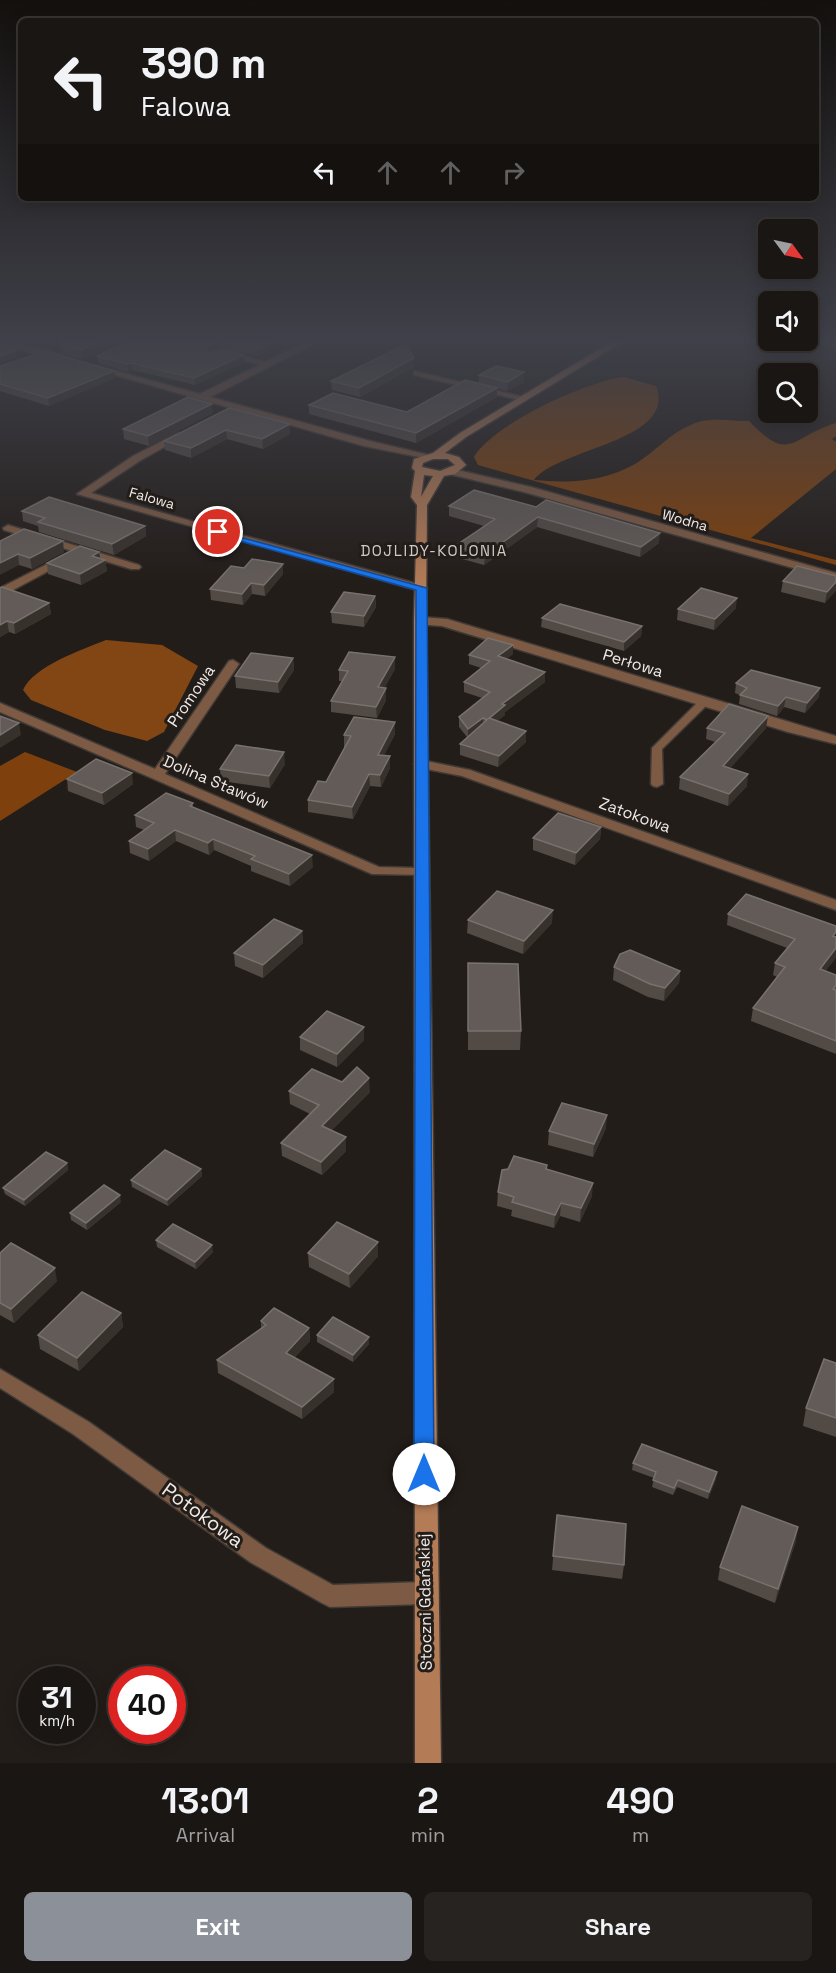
<!DOCTYPE html>
<html lang="en">
<head>
<meta charset="utf-8">
<style>
	:root { --surface:#1a1613; --page:#272321; --text:#f1f3f6; --muted:#9f9fa0; --line:#383533; --accent:#8c9099 }
	body { margin:0; font-family:"Space Grotesk",sans-serif; background:var(--page); color:var(--text); height:100vh; display:flex; flex-direction:column; font-size:22px; white-space:nowrap }
	* { box-sizing:border-box; margin:0 }
	p { font-size:20px; color:var(--muted) }
	.icon { flex:none; width:33px; height:33px; fill:none; stroke:currentColor; stroke-width:2; stroke-linecap:round; stroke-linejoin:round }
	.map { position:relative; height:1763px; overflow:hidden }
	.sheet { display:flex; flex-direction:column; background:var(--surface); flex:1 }
	.sheet>* { flex:none }
	.top-card { position:absolute; left:18px; top:18px; width:801px; height:183px; border-radius:9px; box-shadow:0 3px 15px #0003,0 0 0 2px var(--line); background:#1a1613; color:var(--text); overflow:hidden }
	.needle { width:39px; rotate:123deg }
	.tools { position:absolute; left:758px; top:219px; display:grid; gap:12px }
	.tools a { display:grid; place-items:center; width:60px; height:60px; border-radius:9px; background:var(--surface); box-shadow:0 3px 15px #0003,0 0 0 2px var(--line); font-size:30px }
	.speed { position:absolute; left:18px; top:1666px; display:flex; gap:12px; font-size:30px; font-weight:700; text-align:center }
	.speed>* { display:grid; place-content:center; width:78px; height:78px; border-radius:50%; background:var(--surface); box-shadow:0 3px 15px #0003,0 0 0 2px var(--line); line-height:1 }
	.speed small { font-size:15px; font-weight:400 }
	.speed .limit { border:9px solid #d22; background:#fff; color:#111 }
	.pin { position:absolute; display:grid; place-items:center; width:51px; height:51px; color:#fff; margin:-26px; border:3px solid #fff; border-radius:50%; box-shadow:0 2px 6px #0007 }
	.me { position:absolute; width:66px; margin:-33px; rotate:0deg; stroke-linejoin:round; filter:drop-shadow(0 0 4px #0008) }
	.turn { display:flex; align-items:center; gap:21px; height:126px; padding:0 24px; font-size:27px }
	.turn .icon { width:78px; height:78px; stroke-width:2.5 }
	.turn b { display:block; font-size:42px; line-height:51px }
	.lanes { display:flex; align-items:center; height:57px; padding:0 24px; background:#0003; justify-content:center; gap:30px; direction:ltr }
	.lanes .off { opacity:.35 }
	.eta { display:flex; justify-content:space-evenly; align-items:center; height:102px; text-align:center }
	.eta b { font-size:36px; font-weight:800; line-height:42px }
	.cta { display:flex; gap:12px; margin-top:auto; padding:12px 24px }
	.cta a { flex:1; height:69px; border-radius:9px; background:var(--accent); color:#fff; font-size:24px; font-weight:800; line-height:69px; text-align:center }
	.cta a+a { background:var(--page); color:var(--text) }
	.map>svg:first-child { display:block }
	.forest { fill:#7e410e }
	.water { fill:#824514 }
	.lines { fill:none; stroke-linecap:round; stroke-linejoin:round }
	.lane-casing { stroke:#403a36; stroke-width:3 }
	.street-casing { stroke:#403a36; stroke-width:3 }
	.secondary-casing { stroke:#403a36; stroke-width:3 }
	.lane { fill:#7d5a43; fill-rule:evenodd }
	.street { fill:#7d5a43; fill-rule:evenodd }
	.secondary { fill:#b37b56; fill-rule:evenodd }
	.wall { fill:#514a45 }
	.shaded-wall { fill:#37312c }
	.building { fill:#625b57; stroke:#78726e; stroke-width:1.5 }
	.route { fill:#1a73e8; stroke:#114b97; stroke-width:1.5 }
	.labels { text-anchor:middle; dominant-baseline:central; stroke-width:6; stroke-linejoin:round; paint-order:stroke }
	.far-street-label { font-size:14px; fill:#f0ebe9; stroke:#231d19 }
	.far-neighbourhood-label { font-size:15px; letter-spacing:1.5px; fill:#d2c9c3; stroke:#231d19 }
	.street-label { font-size:16px; fill:#f0ebe9; stroke:#231d19 }
	.near-street-label { font-size:20px; fill:#f0ebe9; stroke:#231d19 }
</style>
</head>
<body>
<div class="map">
<svg width="836" height="1763" viewBox="0 0 836 1763">
	<rect width="100%" height="100%" fill="#231d19"/>
	<g class="forest">
		<path d="M624,377l32,9c22,55 -98,62 -122,94 40,4 81,1 114,-25 18,-14 31,-28 54,-34 14,-3 32,0 47,0 42,44 42,15 87,2v13l-4,3 4,3v27l-85,69 85,22v5l-358,-100 -4,-8c19,-33 113,-76 150,-80z"/>
		<polygon points="25,752 77,772 0,821 0,766"/>
	</g>
	<path class="water" d="M106,640l56,5 36,21 -34,66 -17,9 -42,-11 -74,-30 -8,-10c11,-24 58,-40 83,-50z"/>
	<g class="lines">
		<defs>
			<g id="lane">
				<polygon points="576,338 590,338 617,346 613,348"/>
				<polygon points="226,352 232,352 272,364 265,366 226,356"/>
				<polygon points="414,371 524,397 528,399 524,401 414,375"/>
				<polygon points="704,699 709,702 708,704 662,749 663,784 657,787 653,786 651,784 652,748 700,700"/>
			</g>
			<g id="street">
				<polygon points="0,338 64,356 65,358 61,361 0,344"/>
				<polygon points="314,338 326,338 210,397 370,441 429,455 429,459 364,446 90,368 95,365 200,394"/>
				<polygon points="808,338 836,341 836,347 809,340"/>
				<polygon points="178,433 186,435 141,460 91,493 425,586 427,588 425,590 417,590 77,494 133,456"/>
				<polygon points="453,469 531,487 836,573 836,580 524,492 449,474 448,472"/>
				<polygon points="8,525 139,565 141,567 139,569 131,569 4,530 3,528"/>
				<polygon points="65,555 71,558 69,560 0,597 0,588"/>
				<polygon points="420,617 447,619 836,736 836,744 788,732 442,626 416,624 416,618"/>
				<polygon points="233,660 239,664 165,774 379,867 420,868 425,869 427,872 425,875 372,874 0,712 0,703 155,769 229,661"/>
				<polygon points="421,760 470,770 836,900 836,910 462,776 416,767 414,764"/>
				<polygon points="0,1369 89,1422 266,1548 333,1585 425,1582 433,1586 437,1593 433,1600 425,1604 330,1607 322,1603 250,1562 73,1434 0,1388"/>
			</g>
			<path id="secondary" d="M618,338h11l-163,99 -21,16 14,4 7,8 -11,9 -11,2 -17,29 -1,116 15,1142h-26l-1,-1142 3,-116 -6,-8 4,-26 -3,-3 2,-9 19,-6 27,-20zM433,459h15l7,6 -15,6 -18,-4 1,-4zM424,475l9,1 -12,21z"/>
		</defs>
		<use href="#lane" class="lane-casing"/>
		<use href="#street" class="street-casing"/>
		<use href="#secondary" class="secondary-casing"/>
		<use href="#lane" class="lane"/>
		<use href="#street" class="street"/>
		<use href="#secondary" class="secondary"/>
	</g>
	<g class="wall">
		<polygon points="127,338 82,359 61,353 60,344"/>
		<polygon points="135,338 294,338 257,356 221,348 209,353 245,362 195,385 132,370 128,372 98,363 97,356"/>
		<polygon points="740,338 768,338 768,340 774,340 765,345"/>
		<polygon points="414,358 414,367 360,397 332,390 331,381"/>
		<polygon points="0,366 115,378 49,406 0,391"/>
		<polygon points="479,375 524,382 507,391 497,388 497,397 416,443 309,414 309,405 407,412 479,383"/>
		<polygon points="229,408 290,424 290,434 263,449 227,439 191,458 165,450 164,441"/>
		<polygon points="213,413 149,446 124,439 123,429"/>
		<polygon points="474,490 659,543 640,557 537,527 484,565 455,557 455,546 484,526 449,516 449,506"/>
		<polygon points="22,511 145,526 146,536 114,555 39,532 38,526 23,521"/>
		<polygon points="0,541 64,552 32,569 19,565"/>
		<polygon points="100,558 105,560 107,571 81,585 48,574 47,563"/>
		<polygon points="283,564 283,574 265,596 252,594 243,605 211,600 210,589 244,568"/>
		<polygon points="836,576 825,603 781,592 783,581"/>
		<polygon points="0,588 49,603 51,614 15,634 9,632 0,637"/>
		<polygon points="375,596 376,607 364,627 332,623 331,612"/>
		<polygon points="736,608 714,630 677,620 678,609"/>
		<polygon points="542,618 642,626 641,636 624,651 541,627"/>
		<polygon points="513,645 513,654 506,659 545,672 545,682 505,712 505,715 497,721 526,742 498,767 460,755 460,744 467,737 459,727 459,717 482,698 464,692 464,682 481,668 469,664 469,655"/>
		<polygon points="395,657 395,669 384,688 386,688 386,700 377,718 331,712 331,701 342,681 339,681 339,670"/>
		<polygon points="293,658 294,670 279,693 236,688 235,676"/>
		<polygon points="736,683 819,697 805,713 784,707 777,716 739,704 740,695 735,693"/>
		<polygon points="395,722 395,734 384,755 390,768 381,787 370,786 353,819 308,812 308,800 326,782 345,747 344,747 344,735"/>
		<polygon points="707,728 766,728 730,768 747,786 728,806 679,789 680,777 715,742 706,739"/>
		<polygon points="285,764 270,788 221,781 220,769"/>
		<polygon points="67,779 133,784 104,805 68,791"/>
		<polygon points="193,803 193,807 313,867 290,886 251,871 251,866 214,850 209,855 176,841 149,861 130,853 129,841 144,830 136,827 135,815"/>
		<polygon points="601,827 600,839 575,865 533,850 533,838"/>
		<polygon points="728,914 836,926 826,971 836,975 836,1054 751,1021 753,1008 777,977 773,975 775,963 787,948 727,925"/>
		<polygon points="468,920 552,923 523,954 467,933"/>
		<polygon points="302,931 303,943 263,978 235,966 234,953"/>
		<polygon points="468,963 521,1031 520,1050 468,1050"/>
		<polygon points="614,967 680,971 679,983 664,1001 648,997 613,980"/>
		<polygon points="300,1037 364,1040 337,1067 300,1050"/>
		<polygon points="342,1082 370,1092 331,1131 346,1151 322,1175 282,1156 281,1143 310,1114 290,1104 289,1091"/>
		<polygon points="606,1128 593,1157 548,1145 549,1131"/>
		<polygon points="67,1163 68,1170 25,1206 5,1194 3,1188"/>
		<polygon points="201,1169 202,1176 168,1206 132,1187 131,1180"/>
		<polygon points="547,1169 592,1196 580,1222 560,1216 554,1228 511,1216 512,1210 497,1206 498,1192"/>
		<polygon points="121,1202 87,1230 71,1220 70,1213"/>
		<polygon points="156,1240 213,1252 196,1269 157,1247"/>
		<polygon points="0,1253 57,1281 14,1323 0,1315"/>
		<polygon points="308,1253 378,1256 350,1288 309,1267"/>
		<polygon points="121,1313 123,1327 79,1371 40,1349 38,1335"/>
		<polygon points="261,1321 309,1328 310,1341 294,1358 334,1392 302,1419 218,1373 217,1360 261,1328"/>
		<polygon points="317,1335 369,1344 353,1362 317,1342"/>
		<polygon points="836,1363 836,1437 803,1426 806,1408"/>
		<polygon points="633,1463 716,1479 708,1499 677,1487 673,1495 652,1487 654,1478 632,1470"/>
		<polygon points="557,1515 624,1565 622,1579 552,1570"/>
		<polygon points="796,1541 775,1603 718,1580 720,1567"/>
	</g>
	<g class="shaded-wall">
		<polygon points="106,338 127,338 82,359 81,350"/>
		<polygon points="279,338 294,338 257,356 257,349"/>
		<polygon points="766,338 768,338 768,340 774,340 765,345"/>
		<polygon points="220,340 221,348 206,354 204,349 206,347"/>
		<polygon points="16,350 17,357 0,364 0,356"/>
		<polygon points="244,355 245,362 195,385 194,378"/>
		<polygon points="414,358 414,367 360,397 359,388"/>
		<polygon points="131,363 132,370 128,372 127,364"/>
		<polygon points="114,371 115,378 49,406 48,398"/>
		<polygon points="524,372 524,382 507,391 508,382"/>
		<polygon points="497,388 497,397 416,443 416,433"/>
		<polygon points="212,404 213,413 149,446 148,436"/>
		<polygon points="290,424 290,434 263,449 262,439"/>
		<polygon points="226,430 227,439 191,458 191,448"/>
		<polygon points="538,517 537,527 484,565 485,555"/>
		<polygon points="145,526 146,536 114,555 112,544"/>
		<polygon points="660,533 659,543 640,557 641,547"/>
		<polygon points="63,541 64,552 32,569 30,558"/>
		<polygon points="99,552 101,562 92,556"/>
		<polygon points="18,554 19,565 0,575 0,563"/>
		<polygon points="105,560 107,571 81,585 80,574"/>
		<polygon points="283,564 283,574 265,596 264,585"/>
		<polygon points="836,582 836,591 825,603 827,592"/>
		<polygon points="251,583 252,594 243,605 242,594"/>
		<polygon points="375,596 376,607 364,627 364,616"/>
		<polygon points="737,598 736,608 714,630 715,619"/>
		<polygon points="49,603 51,614 15,634 14,623"/>
		<polygon points="7,621 9,632 0,637 0,625"/>
		<polygon points="642,626 641,636 624,651 624,642"/>
		<polygon points="513,645 513,654 498,666 498,656"/>
		<polygon points="395,657 395,669 379,699 378,687"/>
		<polygon points="293,658 294,670 279,693 278,682"/>
		<polygon points="545,672 545,682 505,712 505,715 487,729 487,720 502,704"/>
		<polygon points="386,688 386,700 377,718 376,707"/>
		<polygon points="820,688 819,697 805,713 807,703"/>
		<polygon points="786,697 784,707 777,716 778,706"/>
		<polygon points="768,716 766,728 722,778 723,766"/>
		<polygon points="483,718 483,728 468,739 468,729"/>
		<polygon points="395,722 395,734 378,767 378,755"/>
		<polygon points="19,723 21,735 0,748 0,735"/>
		<polygon points="526,731 526,742 498,767 499,756"/>
		<polygon points="284,752 285,764 270,788 269,776"/>
		<polygon points="390,756 390,768 381,787 380,775"/>
		<polygon points="132,773 133,784 104,805 102,793"/>
		<polygon points="369,774 370,786 353,819 352,807"/>
		<polygon points="748,774 747,786 728,806 729,794"/>
		<polygon points="601,827 600,839 575,865 576,853"/>
		<polygon points="175,830 176,841 149,861 148,849"/>
		<polygon points="213,839 214,850 209,855 208,843"/>
		<polygon points="312,855 313,867 290,886 289,874"/>
		<polygon points="553,910 552,923 523,954 524,941"/>
		<polygon points="302,931 303,943 263,978 263,965"/>
		<polygon points="836,948 836,958 818,981 820,969"/>
		<polygon points="680,971 679,983 664,1001 665,988"/>
		<polygon points="364,1027 364,1040 337,1067 337,1054"/>
		<polygon points="369,1078 370,1092 323,1139 322,1126"/>
		<polygon points="607,1115 606,1128 593,1157 594,1144"/>
		<polygon points="346,1137 346,1151 322,1175 321,1162"/>
		<polygon points="67,1163 68,1170 25,1206 24,1200"/>
		<polygon points="201,1169 202,1176 168,1206 167,1200"/>
		<polygon points="593,1183 592,1196 580,1222 581,1208"/>
		<polygon points="120,1195 121,1202 87,1230 86,1223"/>
		<polygon points="561,1203 560,1216 554,1228 555,1215"/>
		<polygon points="378,1242 378,1256 350,1288 349,1274"/>
		<polygon points="212,1245 213,1252 196,1269 195,1262"/>
		<polygon points="55,1268 57,1281 14,1323 11,1309"/>
		<polygon points="121,1313 123,1327 79,1371 77,1358"/>
		<polygon points="309,1328 310,1341 287,1366 286,1353"/>
		<polygon points="369,1337 369,1344 353,1362 353,1355"/>
		<polygon points="334,1379 334,1392 302,1419 302,1407"/>
		<polygon points="717,1472 716,1479 708,1499 709,1492"/>
		<polygon points="798,1527 796,1541 775,1603 778,1589"/>
	</g>
	<g class="building">
		<polygon points="72,338 106,338 81,350 60,344"/>
		<polygon points="135,338 279,338 257,349 220,340 206,347 204,349 209,353 221,349 244,355 194,378 131,363 127,364 97,356"/>
		<polygon points="406,344 414,358 359,388 331,381"/>
		<polygon points="0,345 16,350 0,356"/>
		<polygon points="46,351 114,371 48,398 0,384 0,366"/>
		<polygon points="496,366 524,372 508,382 479,375"/>
		<polygon points="465,380 497,388 416,433 309,405 333,393 407,412"/>
		<polygon points="188,397 212,404 148,436 123,429"/>
		<polygon points="229,408 290,424 262,439 226,430 191,448 164,441"/>
		<polygon points="474,490 536,507 546,500 660,533 641,547 538,517 485,555 455,546 495,519 449,506"/>
		<polygon points="49,497 145,526 112,544 38,522 45,518 22,511"/>
		<polygon points="24,529 63,541 30,558 18,554 0,563 0,541"/>
		<polygon points="80,546 99,552 92,556 105,560 80,574 47,563"/>
		<polygon points="252,559 283,564 264,585 251,583 242,594 210,589 231,566 244,568"/>
		<polygon points="797,566 836,576 836,582 827,592 783,581"/>
		<polygon points="2,587 49,603 14,623 7,621 0,625 0,588"/>
		<polygon points="701,588 737,598 715,619 678,609"/>
		<polygon points="344,592 375,596 364,616 331,612"/>
		<polygon points="560,604 642,626 624,642 542,618"/>
		<polygon points="488,638 513,645 498,656 545,672 502,704 505,705 487,720 483,718 468,729 459,717 490,692 464,682 490,661 469,655"/>
		<polygon points="349,652 395,657 378,687 386,688 376,707 331,701 348,671 339,670"/>
		<polygon points="251,653 293,658 278,682 235,676"/>
		<polygon points="751,670 820,688 807,703 786,697 778,706 740,695 747,688 736,683"/>
		<polygon points="729,704 768,716 723,766 748,774 729,794 680,777 725,733 707,728"/>
		<polygon points="0,716 19,723 0,735"/>
		<polygon points="354,717 395,722 378,755 390,756 380,775 369,774 352,807 308,800 318,781 326,782 351,736 344,735"/>
		<polygon points="489,718 526,731 499,756 460,744"/>
		<polygon points="236,745 284,752 269,776 220,769"/>
		<polygon points="96,759 132,773 102,793 67,779"/>
		<polygon points="166,793 193,803 190,806 312,855 289,874 251,859 255,856 213,839 208,843 175,830 148,849 129,841 154,823 135,815"/>
		<polygon points="558,813 601,827 576,853 533,838"/>
		<polygon points="497,891 553,910 524,941 468,920"/>
		<polygon points="746,894 836,926 836,932 833,936 836,937 836,948 820,969 836,975 836,985 833,989 836,990 836,1041 753,1008 785,967 775,963 795,939 728,914"/>
		<polygon points="274,919 302,931 263,965 234,953"/>
		<polygon points="630,950 680,971 665,988 650,984 614,967 620,954"/>
		<polygon points="468,963 518,964 521,1031 468,1031"/>
		<polygon points="327,1011 364,1027 337,1054 300,1037"/>
		<polygon points="357,1067 369,1078 322,1126 346,1137 321,1162 281,1143 319,1105 289,1091 312,1069 342,1082"/>
		<polygon points="562,1103 607,1115 594,1144 549,1131"/>
		<polygon points="165,1150 201,1169 167,1200 131,1180"/>
		<polygon points="46,1152 67,1163 24,1200 3,1188"/>
		<polygon points="514,1156 547,1165 546,1169 593,1183 581,1208 561,1203 555,1215 512,1202 514,1197 498,1192 502,1170 508,1169"/>
		<polygon points="104,1185 120,1195 86,1223 70,1213"/>
		<polygon points="337,1222 378,1242 349,1274 308,1253"/>
		<polygon points="173,1224 212,1245 195,1262 156,1240"/>
		<polygon points="11,1243 55,1268 11,1309 0,1303 0,1253"/>
		<polygon points="82,1292 121,1313 77,1358 38,1335"/>
		<polygon points="274,1308 309,1328 286,1353 334,1379 302,1407 217,1360 266,1325 261,1321"/>
		<polygon points="333,1317 369,1337 353,1355 317,1335"/>
		<polygon points="824,1359 836,1363 836,1418 806,1408"/>
		<polygon points="642,1444 717,1472 709,1492 678,1480 674,1488 653,1480 656,1472 633,1463"/>
		<polygon points="742,1506 798,1527 778,1589 720,1567"/>
		<polygon points="557,1515 626,1524 624,1565 553,1556"/>
	</g>
	<linearGradient id="sky" x2="0" y2="1"><stop stop-color="#13100e"/><stop offset="0.58" stop-color="#3f4049"/><stop offset="1" stop-color="#3f4049" stop-opacity="0"/></linearGradient>
	<rect width="836" height="585" fill="url(#sky)"/>
	<polygon class="route" points="214,530 427,588 434,1474 431,1480 424,1483 417,1480 414,1474 416,590 214,534"/>
	<g class="labels">
		<g class="far-street-label">
			<text transform="translate(152 498) rotate(16)">Falowa</text>
			<text transform="translate(685 520) rotate(16)">Wodna</text>
		</g>
		<g class="far-neighbourhood-label">
			<text x="434" y="550">DOJLIDY-KOLONIA</text>
		</g>
		<g class="street-label">
			<text transform="translate(633 663) rotate(17)">Perłowa</text>
			<text transform="translate(191 696) rotate(-56)">Promowa</text>
			<text transform="translate(216 782) rotate(23)">Dolina Stawów</text>
			<text transform="translate(635 815) rotate(20)">Zatokowa</text>
			<text transform="translate(425 1602) rotate(-91)">Stoczni Gdańskiej</text>
		</g>
		<g class="near-street-label">
			<text transform="translate(203 1515) rotate(36)">Potokowa</text>
		</g>
	</g>
</svg>
<div class="tools">
<a><svg class="needle" viewBox="-14 -14 28 28"><path d="M0-13l5 13h-10z" fill="#e53935"/><path d="M0 13l5-13h-10z" fill="#9f9fa0"/></svg></a>
<a><svg class="icon" aria-label="sound" viewBox="0 0 24 24"><path d="M4 9h4l5-4v14l-5-4H4zM17 9q2 3 0 6"/></svg></a>
<a><svg class="icon" aria-label="search" viewBox="0 0 24 24"><circle cx="10" cy="10" r="6"/><path d="M15 15l6 6"/></svg></a>
</div>
<div class="speed"><div>31<small>km/h</small></div><div class="limit">40</div></div>
<div class="pin" style="left:218px;top:532px;background:#d93025"><svg class="icon" aria-label="arrive" viewBox="0 0 24 24"><path d="M6 21V4h12l-3 4 3 4H6"/></svg></div>
<svg class="me" style="left:424px;top:1474px" viewBox="-20 -20 40 40"><circle r="19" fill="#fff"/><path d="M0-13L10 11 0 6-10 11z" fill="#1a73e8"/></svg>
<div class="top-card">
<div class="turn"><svg class="icon" aria-label="left" viewBox="0 0 24 24"><path d="M17 20v-9H6M10 6l-5 5 5 5"/></svg><div><b>390 m</b>Falowa</div></div>
<div class="lanes"><svg class="icon" aria-label="left" viewBox="0 0 24 24"><path d="M17 20v-9H6M10 6l-5 5 5 5"/></svg><svg class="icon off" aria-label="ahead" viewBox="0 0 24 24"><path d="M12 20V5M6 11l6-6 6 6"/></svg><svg class="icon off" aria-label="ahead" viewBox="0 0 24 24"><path d="M12 20V5M6 11l6-6 6 6"/></svg><svg class="icon off" aria-label="right" viewBox="0 0 24 24"><path d="M7 20v-9h11M14 6l5 5-5 5"/></svg></div>
</div>
</div>
<section class="sheet">
<div class="eta">
<div><b>13:01</b><p>Arrival</p></div>
<div><b>2</b><p>min</p></div>
<div><b>490</b><p>m</p></div>
</div>
<div class="cta"><a>Exit</a><a>Share</a></div>
</section>
</body>
</html>
